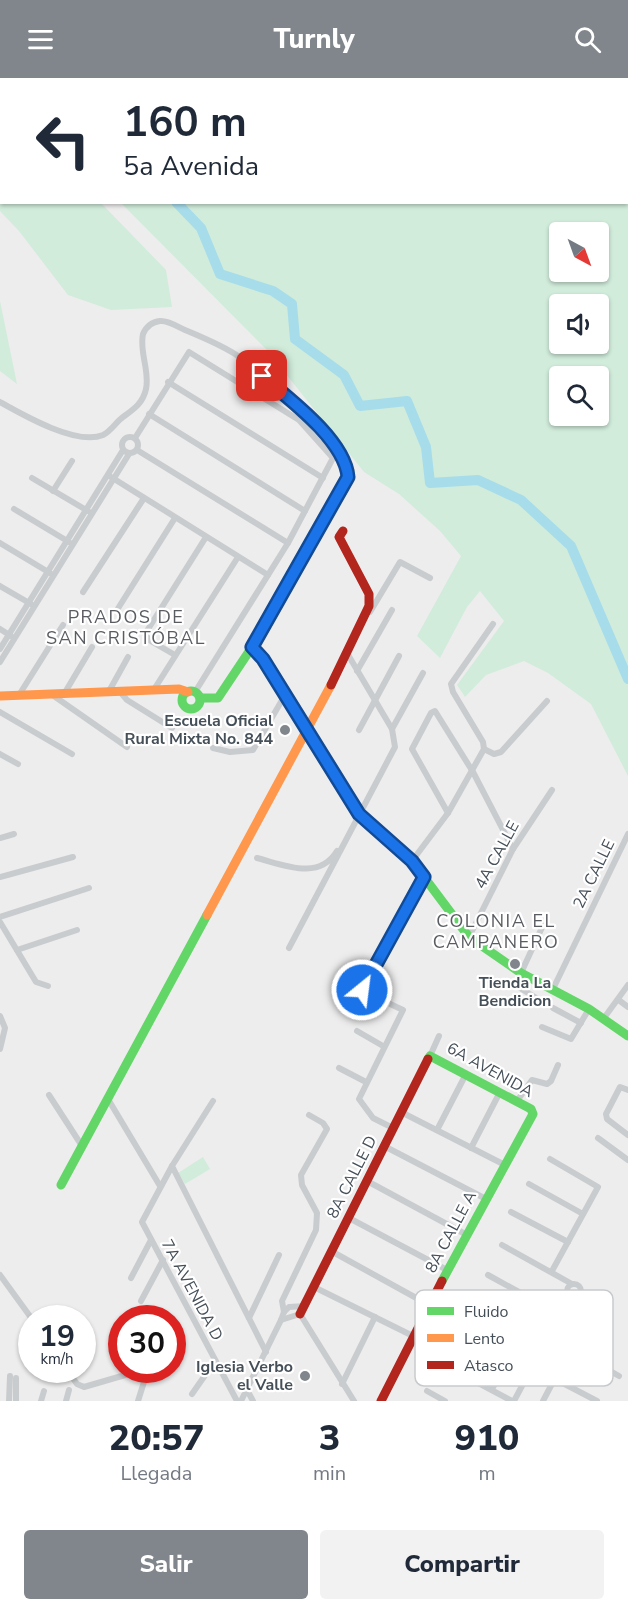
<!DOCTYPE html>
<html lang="es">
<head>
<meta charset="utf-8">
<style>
	:root { --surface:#fff; --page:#f2f2f3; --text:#1f2937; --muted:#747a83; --accent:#80868c }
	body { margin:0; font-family:"Nunito Sans",sans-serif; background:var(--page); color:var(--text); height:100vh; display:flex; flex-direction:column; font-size:22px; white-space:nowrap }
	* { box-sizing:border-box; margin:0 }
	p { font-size:20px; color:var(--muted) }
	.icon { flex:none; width:33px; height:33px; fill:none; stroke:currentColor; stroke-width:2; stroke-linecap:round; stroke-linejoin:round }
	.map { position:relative; height:1323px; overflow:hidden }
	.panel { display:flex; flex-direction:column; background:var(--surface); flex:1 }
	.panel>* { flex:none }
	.hud { position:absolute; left:0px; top:0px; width:628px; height:126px; box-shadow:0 2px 4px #0004; background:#fff; color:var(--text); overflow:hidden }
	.needle { width:39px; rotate:139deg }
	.fabs { position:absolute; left:549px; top:144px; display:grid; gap:12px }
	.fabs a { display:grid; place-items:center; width:60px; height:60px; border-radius:6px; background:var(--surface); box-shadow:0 2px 4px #0004; font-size:30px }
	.speed { position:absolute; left:18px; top:1227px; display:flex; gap:12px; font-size:30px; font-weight:700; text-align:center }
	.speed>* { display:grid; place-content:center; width:78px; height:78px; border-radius:50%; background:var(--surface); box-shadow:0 2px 4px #0004; line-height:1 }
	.speed small { font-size:15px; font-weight:400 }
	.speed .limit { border:9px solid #d22; background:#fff; color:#111 }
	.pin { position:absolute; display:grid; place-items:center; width:51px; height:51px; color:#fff; margin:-26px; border-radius:12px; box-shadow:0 3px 9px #0006 }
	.me { position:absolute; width:66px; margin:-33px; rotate:29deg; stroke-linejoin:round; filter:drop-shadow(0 0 4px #0008) }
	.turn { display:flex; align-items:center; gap:21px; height:126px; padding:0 24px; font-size:27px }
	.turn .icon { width:78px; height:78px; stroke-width:2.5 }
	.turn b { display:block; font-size:42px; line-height:51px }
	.eta { display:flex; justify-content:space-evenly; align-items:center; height:102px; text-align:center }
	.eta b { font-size:36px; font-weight:800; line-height:42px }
	.action { display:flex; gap:12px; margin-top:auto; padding:12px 24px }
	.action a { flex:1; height:69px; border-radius:6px; background:var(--accent); color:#fff; font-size:24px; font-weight:800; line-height:69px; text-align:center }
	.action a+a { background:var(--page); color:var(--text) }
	header { display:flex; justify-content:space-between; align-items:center; height:78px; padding:0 24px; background:var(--accent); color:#fff; font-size:27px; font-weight:800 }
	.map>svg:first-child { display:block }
	.green { fill:#d1ecdb; fill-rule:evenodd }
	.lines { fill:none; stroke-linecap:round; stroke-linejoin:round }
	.river { stroke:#a7dcea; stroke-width:10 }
	.street { stroke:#c9ccce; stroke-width:6 }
	.fast { stroke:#63d668; stroke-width:9 }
	.slow { stroke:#ff974d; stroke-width:9 }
	.jam { stroke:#b3261e; stroke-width:9 }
	.route-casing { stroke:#114b97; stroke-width:15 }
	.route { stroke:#1a73e8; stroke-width:10 }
	.poi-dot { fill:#80868c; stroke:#fff; stroke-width:2 }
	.labels { text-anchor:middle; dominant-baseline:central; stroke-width:4.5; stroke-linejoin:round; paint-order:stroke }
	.poi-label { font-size:16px; font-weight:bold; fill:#454f58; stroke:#fff; text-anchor:end }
	.street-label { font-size:16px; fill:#454f58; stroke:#fff }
	.neighbourhood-label { font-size:18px; letter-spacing:1.5px; fill:#595c61; stroke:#fff }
	.key { fill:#fff; stroke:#c7cacd; stroke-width:1.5 }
	.key-label { font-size:16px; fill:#454f58 }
</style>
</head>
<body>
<header><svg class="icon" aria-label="menu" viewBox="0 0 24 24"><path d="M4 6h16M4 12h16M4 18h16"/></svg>Turnly<svg class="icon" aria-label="search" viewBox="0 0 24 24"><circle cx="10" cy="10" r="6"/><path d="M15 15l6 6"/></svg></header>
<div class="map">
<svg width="628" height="1323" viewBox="0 0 628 1323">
	<rect width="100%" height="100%" fill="#eeeded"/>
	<g class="green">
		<path d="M88,0h540v698l-37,-72 -43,-31 -24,-12 -38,14 -21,22 -8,-12 47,-64 -24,-30 -13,16 -27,51 -23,-22 44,-80 -21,-25 -41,-37 -35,-22 -98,-123 -145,-146 506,-1v-122l-542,-1zM560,154h38v40h-38zM560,226h38v40h-38zM560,298h38v40h-38z"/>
		<polygon points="0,38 2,124 101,125 166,192 172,229 111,232 68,217 19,153 0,133"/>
		<polygon points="0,223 17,306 0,293"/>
		<polygon points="203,1079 210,1091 185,1106 178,1095"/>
	</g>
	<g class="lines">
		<g class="river">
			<polyline points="220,2 220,0"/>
			<polyline points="0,107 2,106"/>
			<polyline points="176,124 201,150 220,196 273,213 292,226 295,261 344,297 360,328 407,323 426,369 430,405 478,402 521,422 571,468 628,601"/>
		</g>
		<g class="street">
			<polyline points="168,304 323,400"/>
			<path d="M0,324c23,13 77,44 103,33 8,-4 13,-13 20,-18 11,-8 20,-14 23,-28 4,-18 -7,-37 -3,-55 3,-7 8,-12 17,-13 8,-1 18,6 25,9 17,7 34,14 50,24 27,18 120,93 112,128l-95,165"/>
			<polyline points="149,336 305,433"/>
			<circle cx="130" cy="367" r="8"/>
			<polyline points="135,360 189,274 299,342 333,380 288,465 195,614"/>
			<polyline points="137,372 288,465"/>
			<polyline points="111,399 268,497"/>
			<polyline points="32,400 88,433"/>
			<polyline points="53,413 72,383"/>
			<polyline points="14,431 69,464"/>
			<polyline points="0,465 50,495"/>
			<polyline points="0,508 31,526"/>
			<polyline points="83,514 144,420"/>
			<polyline points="117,532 175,440"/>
			<polyline points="370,534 400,484 430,500"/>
			<polyline points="0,551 11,558"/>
			<polyline points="0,571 123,372"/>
			<polyline points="175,577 149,562 145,556 206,459"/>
			<polyline points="0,584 129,376"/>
			<polyline points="357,593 392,532"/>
			<polyline points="153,613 238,479"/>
			<polyline points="108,615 128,579"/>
			<polyline points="121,615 127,622 172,650"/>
			<polyline points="51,616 127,669"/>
			<polyline points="64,616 92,569"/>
			<polyline points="19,617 63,547"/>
			<polyline points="0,634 72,676"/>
			<polyline points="392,651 423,595"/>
			<polyline points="359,652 399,578"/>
			<polyline points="213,670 230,674 253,672 285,617"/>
			<polyline points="484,671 494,676 501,674 547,623"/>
			<polyline points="0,676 18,686"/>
			<polyline points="448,735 412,671 431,635 435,633 473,694 513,771"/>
			<polyline points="0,760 14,756"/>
			<path d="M257,780c27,7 62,23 80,-7"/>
			<polyline points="412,783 448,735 484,671 483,664 453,614 451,606 493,546"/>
			<polyline points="0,799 73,779"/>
			<polyline points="0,839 89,810"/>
			<polyline points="0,844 36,904 48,908"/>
			<polyline points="469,859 513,771 552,712"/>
			<polyline points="289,870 395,669 392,651 347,575"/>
			<polyline points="17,872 77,852"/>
			<polyline points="521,895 545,843"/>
			<polyline points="525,898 520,910 546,926"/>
			<polyline points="361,912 424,799"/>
			<polyline points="552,913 628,756"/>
			<polyline points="371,917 403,932 359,1021 373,1040 393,1050"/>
			<polyline points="620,923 628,929"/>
			<polyline points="553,930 581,945"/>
			<polyline points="0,938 5,950 0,971"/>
			<polyline points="604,940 628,907"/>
			<polyline points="542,949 571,961 589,931"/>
			<polyline points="357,953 383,968"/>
			<polyline points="430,978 439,958"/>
			<polyline points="339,990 366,1004"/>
			<polyline points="628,1012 620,1009 606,1036 607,1041 628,1057"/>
			<polyline points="49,1017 82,1068"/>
			<polyline points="108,1021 160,1108"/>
			<polyline points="213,1023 172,1088 266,1274"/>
			<polyline points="517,1023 532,1002 547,1006 551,1003 558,987"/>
			<polyline points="401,1034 505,1087"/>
			<polyline points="437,1052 466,996"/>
			<polyline points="598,1060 628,1082"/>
			<polyline points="384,1068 486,1121"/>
			<polyline points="471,1070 500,1014"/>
			<polyline points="550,1081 598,1109 552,1193"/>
			<polyline points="172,1088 142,1144 237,1323"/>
			<polyline points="367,1103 467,1157"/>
			<polyline points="529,1106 583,1136"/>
			<polyline points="511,1134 568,1164"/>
			<polyline points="349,1140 447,1192"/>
			<polyline points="502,1167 572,1206"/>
			<polyline points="331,1173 429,1227"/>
			<polyline points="0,1197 32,1241"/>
			<polyline points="488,1197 539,1225"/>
			<polyline points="131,1200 151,1162"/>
			<circle cx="574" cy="1213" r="7"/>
			<polyline points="314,1209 413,1258"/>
			<polyline points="141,1223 163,1182"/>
			<polyline points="470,1225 545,1265"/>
			<polyline points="284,1234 289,1229 305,1228"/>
			<polyline points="249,1240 279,1177"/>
			<polyline points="281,1242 300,1236 354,1323"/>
			<polyline points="454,1253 507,1284 492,1311"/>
			<polyline points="524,1253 543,1218"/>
			<polyline points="570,1270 619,1298"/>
			<polyline points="437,1283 512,1323"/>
			<polyline points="532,1289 597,1323"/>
			<polyline points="67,1292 77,1306 84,1309 132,1295 139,1297 144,1304 138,1323"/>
			<polyline points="143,1300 150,1297 149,1292"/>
			<polyline points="342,1306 375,1239"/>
			<polyline points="247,1312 253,1323"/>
			<polyline points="427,1313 445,1323"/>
			<polyline points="192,1316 215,1283"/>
			<polyline points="9,1323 10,1298"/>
			<polyline points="16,1323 16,1300"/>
			<polyline points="41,1323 44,1313"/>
			<polyline points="66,1323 69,1312"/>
			<polyline points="241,1323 281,1242 284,1234 282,1223 316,1152 317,1135 302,1107 301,1097 327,1051 323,1045 309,1037"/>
			<polyline points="514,1323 570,1218"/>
			<polyline points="543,1323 576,1260"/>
		</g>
		<g class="fast">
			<circle cx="191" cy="622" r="9"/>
			<polyline points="200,620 218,620 252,569 255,570 359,736 412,783 469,859 521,895 589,931 628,958"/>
			<polyline points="428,981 430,978 531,1031 533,1036 442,1203"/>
			<polyline points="61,1107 207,837"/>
		</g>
		<g class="slow">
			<polyline points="0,618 179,611 188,614"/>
			<polyline points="207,837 331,607"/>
		</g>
		<g class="jam">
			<polyline points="331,607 369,528 369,516 339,459 343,453"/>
			<polyline points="300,1236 428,981"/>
			<polyline points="381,1323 442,1203"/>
		</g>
	</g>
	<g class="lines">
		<defs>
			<path id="route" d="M262,298c26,22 83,64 86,101l-96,170 11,12 96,155 53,47 12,16 -62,113"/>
		</defs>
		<use href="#route" class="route-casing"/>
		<use href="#route" class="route"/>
	</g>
	<g class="poi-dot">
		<circle cx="285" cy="652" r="6"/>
		<circle cx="515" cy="886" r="6"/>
		<circle cx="305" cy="1298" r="6"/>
	</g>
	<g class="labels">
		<g class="poi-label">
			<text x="273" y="643">Escuela Oficial<tspan x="273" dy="18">Rural Mixta No. 844</tspan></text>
			<text x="515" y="905" text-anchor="middle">Tienda La<tspan x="515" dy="18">Bendicion</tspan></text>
			<text x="293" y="1289">Iglesia Verbo<tspan x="293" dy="18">el Valle</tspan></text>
		</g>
		<g class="street-label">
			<text transform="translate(497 777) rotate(-61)">4A CALLE</text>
			<text transform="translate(594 796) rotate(-64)">2A CALLE</text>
			<text transform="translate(490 992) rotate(29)">6A AVENIDA</text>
			<text transform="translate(352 1099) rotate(-63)">8A CALLE D</text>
			<text transform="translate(451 1154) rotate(-62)">8A CALLE A</text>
			<text transform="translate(192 1212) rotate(62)">7A AVENIDA D</text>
		</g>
		<g class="neighbourhood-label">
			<text x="126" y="539">PRADOS DE<tspan x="126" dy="21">SAN CRISTÓBAL</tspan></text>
			<text x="496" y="843">COLONIA EL<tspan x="496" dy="21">CAMPANERO</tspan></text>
		</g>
	</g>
	<rect x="415" y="1212" width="198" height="96" rx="9" class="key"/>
	<rect x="427" y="1229" width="27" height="8" fill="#63d668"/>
	<rect x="427" y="1256" width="27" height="8" fill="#ff974d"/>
	<rect x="427" y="1283" width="27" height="8" fill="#b3261e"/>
	<g class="key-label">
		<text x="464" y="1239">Fluido</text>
		<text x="464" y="1266">Lento</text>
		<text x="464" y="1293">Atasco</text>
	</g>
</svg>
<div class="fabs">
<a><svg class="needle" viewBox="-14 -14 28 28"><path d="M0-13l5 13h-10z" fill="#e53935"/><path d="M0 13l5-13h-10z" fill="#747a83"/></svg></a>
<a><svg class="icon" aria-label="sound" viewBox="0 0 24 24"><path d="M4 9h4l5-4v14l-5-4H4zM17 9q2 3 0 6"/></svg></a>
<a><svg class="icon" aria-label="search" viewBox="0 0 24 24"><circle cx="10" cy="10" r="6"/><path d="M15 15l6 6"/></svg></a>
</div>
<div class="speed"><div>19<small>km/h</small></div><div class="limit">30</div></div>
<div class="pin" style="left:262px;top:298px;background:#d93025"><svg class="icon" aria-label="arrive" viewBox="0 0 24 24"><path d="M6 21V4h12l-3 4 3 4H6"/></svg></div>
<svg class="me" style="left:362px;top:912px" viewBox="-20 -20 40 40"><circle r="17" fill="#1a73e8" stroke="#fff" stroke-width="3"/><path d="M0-11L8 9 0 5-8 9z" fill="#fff"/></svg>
<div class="hud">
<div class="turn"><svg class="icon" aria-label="left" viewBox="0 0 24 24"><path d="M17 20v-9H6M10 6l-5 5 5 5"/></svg><div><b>160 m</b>5a Avenida</div></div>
</div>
</div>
<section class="panel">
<div class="eta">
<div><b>20:57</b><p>Llegada</p></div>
<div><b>3</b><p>min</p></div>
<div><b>910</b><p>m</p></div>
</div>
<div class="action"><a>Salir</a><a>Compartir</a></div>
</section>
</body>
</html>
